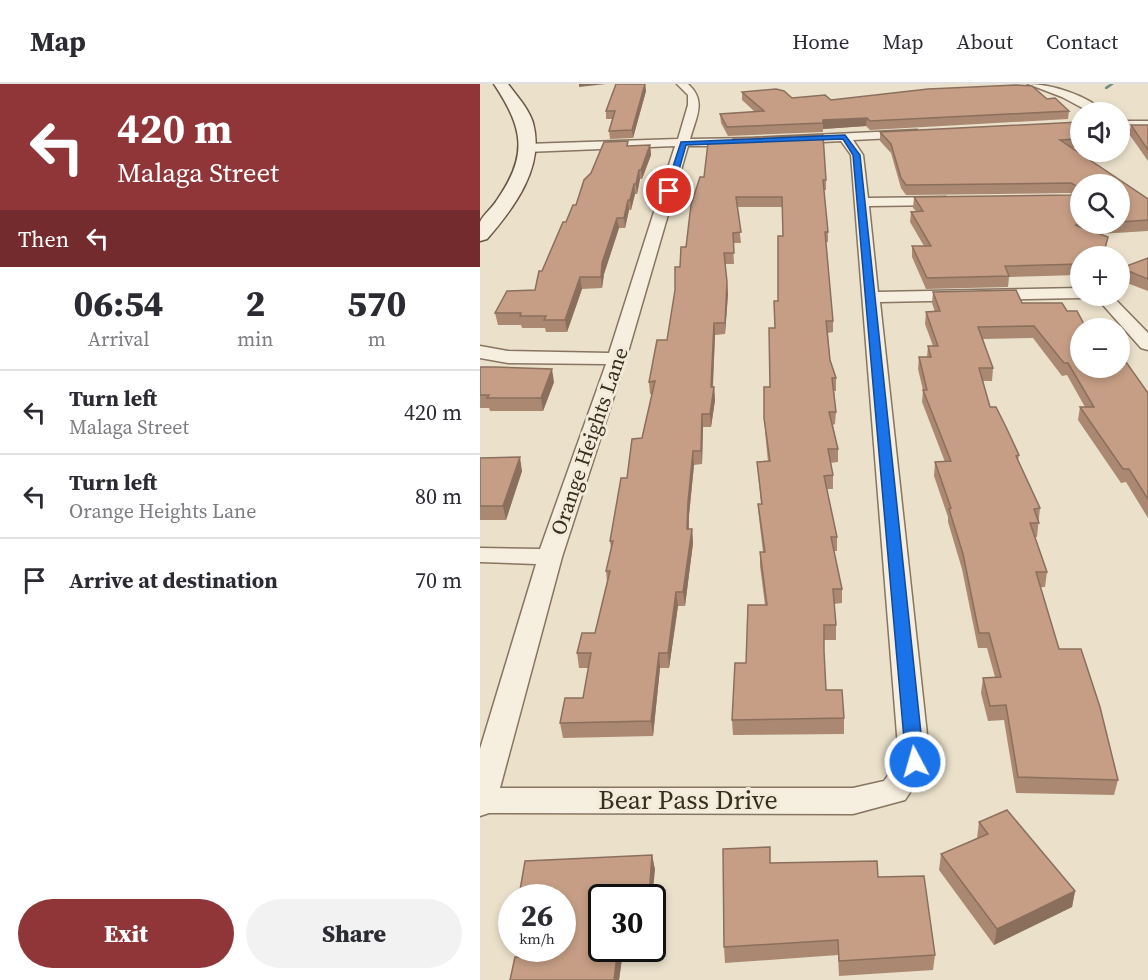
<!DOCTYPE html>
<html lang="en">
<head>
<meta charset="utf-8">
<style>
	:root { --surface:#fff; --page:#f2f2f3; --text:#2b2b33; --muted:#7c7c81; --line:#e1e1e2; --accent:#903639 }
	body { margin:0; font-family:"Source Serif 4",serif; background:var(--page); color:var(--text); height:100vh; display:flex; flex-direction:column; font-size:22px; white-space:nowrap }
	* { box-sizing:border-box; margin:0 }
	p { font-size:20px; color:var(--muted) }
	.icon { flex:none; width:33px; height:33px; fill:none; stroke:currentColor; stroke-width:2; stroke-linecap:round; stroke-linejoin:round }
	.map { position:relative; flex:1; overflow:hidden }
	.sheet { display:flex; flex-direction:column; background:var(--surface); width:480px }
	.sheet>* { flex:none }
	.top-card { background:#903639; color:#fff; overflow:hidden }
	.buttons { position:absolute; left:590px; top:18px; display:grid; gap:12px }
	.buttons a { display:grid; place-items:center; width:60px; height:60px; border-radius:50%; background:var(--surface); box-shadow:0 3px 9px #0003; font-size:30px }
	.speed { position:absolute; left:18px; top:800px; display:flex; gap:12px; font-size:30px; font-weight:700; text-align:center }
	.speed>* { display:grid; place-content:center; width:78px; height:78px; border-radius:50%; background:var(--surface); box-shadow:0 3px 9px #0003; line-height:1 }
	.speed small { font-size:15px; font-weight:400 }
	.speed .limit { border:3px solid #111; border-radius:9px; background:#fff; color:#111 }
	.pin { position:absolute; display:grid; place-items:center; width:51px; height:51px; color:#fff; margin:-26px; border:3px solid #fff; border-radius:50%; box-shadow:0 2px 6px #0007 }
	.me { position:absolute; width:66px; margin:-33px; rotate:354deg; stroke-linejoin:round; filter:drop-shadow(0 0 4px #0008) }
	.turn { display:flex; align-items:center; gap:21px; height:126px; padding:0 18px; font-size:27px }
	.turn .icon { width:78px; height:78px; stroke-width:2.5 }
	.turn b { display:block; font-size:42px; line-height:51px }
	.then { display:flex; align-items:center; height:57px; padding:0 18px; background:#0003; gap:12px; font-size:22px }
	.eta { display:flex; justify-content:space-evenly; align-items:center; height:102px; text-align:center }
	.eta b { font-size:36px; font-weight:800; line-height:42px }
	.button { display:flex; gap:12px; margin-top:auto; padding:12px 18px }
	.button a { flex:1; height:69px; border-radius:36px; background:var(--accent); color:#fff; font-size:24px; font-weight:800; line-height:69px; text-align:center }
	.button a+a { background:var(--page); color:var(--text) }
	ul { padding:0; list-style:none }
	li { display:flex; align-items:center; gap:18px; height:84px; padding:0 18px; border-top:2px solid var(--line) }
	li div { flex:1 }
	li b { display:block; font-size:22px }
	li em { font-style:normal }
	header { display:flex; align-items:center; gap:36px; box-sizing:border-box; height:84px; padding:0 30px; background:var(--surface); border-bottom:2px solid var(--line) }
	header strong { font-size:28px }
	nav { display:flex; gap:33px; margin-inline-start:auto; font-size:21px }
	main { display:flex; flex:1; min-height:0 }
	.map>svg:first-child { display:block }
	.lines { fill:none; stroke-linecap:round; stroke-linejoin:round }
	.stream { fill:#728e87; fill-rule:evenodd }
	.street-casing { stroke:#877461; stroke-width:3 }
	.secondary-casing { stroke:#695544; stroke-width:3 }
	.street { fill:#f6eede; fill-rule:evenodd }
	.secondary { fill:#f6eede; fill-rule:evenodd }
	.wall { fill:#aa8872; fill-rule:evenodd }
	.shaded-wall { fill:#8b6f5d }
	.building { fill:#c69e85; stroke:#8b6f5d; stroke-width:1.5 }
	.route { fill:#1a73e8; stroke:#114b97; stroke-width:1.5 }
	.labels { text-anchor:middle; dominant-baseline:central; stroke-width:6; stroke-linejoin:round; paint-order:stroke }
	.street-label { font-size:21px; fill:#392d22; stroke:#f3ebda }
	.near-street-label { font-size:26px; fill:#392d22; stroke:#f3ebda }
</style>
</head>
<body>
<header>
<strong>Map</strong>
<nav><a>Home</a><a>Map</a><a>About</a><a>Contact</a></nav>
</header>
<main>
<section class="sheet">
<div class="top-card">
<div class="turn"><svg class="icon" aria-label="left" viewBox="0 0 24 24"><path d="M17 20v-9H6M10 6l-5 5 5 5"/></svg><div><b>420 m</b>Malaga Street</div></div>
<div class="then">Then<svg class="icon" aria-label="left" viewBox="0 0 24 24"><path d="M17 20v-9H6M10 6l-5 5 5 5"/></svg></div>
</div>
<div class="eta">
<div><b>06:54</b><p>Arrival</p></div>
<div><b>2</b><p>min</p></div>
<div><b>570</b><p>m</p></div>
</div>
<ul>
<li><svg class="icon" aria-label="left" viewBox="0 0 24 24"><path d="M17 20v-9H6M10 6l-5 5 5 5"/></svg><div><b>Turn left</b><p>Malaga Street</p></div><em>420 m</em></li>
<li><svg class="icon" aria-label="left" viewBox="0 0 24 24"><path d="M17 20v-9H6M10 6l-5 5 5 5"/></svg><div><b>Turn left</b><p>Orange Heights Lane</p></div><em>80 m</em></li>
<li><svg class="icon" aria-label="arrive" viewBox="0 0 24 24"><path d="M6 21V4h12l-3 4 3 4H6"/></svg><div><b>Arrive at destination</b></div><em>70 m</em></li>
</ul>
<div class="button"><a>Exit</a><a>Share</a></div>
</section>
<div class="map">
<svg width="668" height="896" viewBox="0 0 668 896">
	<rect width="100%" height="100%" fill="#ebe1cb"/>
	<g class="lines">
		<polygon class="stream" points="630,0 634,0 627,5 625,5 625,3"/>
		<defs>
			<g id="street">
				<path d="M197,0h11c19,17 8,33 2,55l64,-1 163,-8v6l-4,1 -60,3 10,15 5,43 78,-1 7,4 -7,4 -77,1 9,86 202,-4v8h7l-7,2 -200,4 50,460 -25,38 -52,14 -364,-1 -9,3v-67l56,-185 -56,-2v-14l60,1 66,-185 -98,-1 -28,-5v-12l28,5 101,2 66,-207 -149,6 -6,-4 6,-4 152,-5 10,-34v-10zM361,57l10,14 48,605 -15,21 -31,7h-353l62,-231 64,-198 62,-213h66z"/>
				<path d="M548,0c23,0 59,11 76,28h-14l-28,-15z"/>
				<rect x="639" y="37" width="29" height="8"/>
				<polygon points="615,212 632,212 668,249 668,266 661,264"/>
			</g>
			<path id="secondary" d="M14,0h14c9,12 21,25 25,39 12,44 -19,85 -46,116l-7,2c0,-5 0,-14 0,-19 3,-7 13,-15 17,-22 32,-46 26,-72 -3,-116z"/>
		</defs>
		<use href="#street" class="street-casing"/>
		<use href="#secondary" class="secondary-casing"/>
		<use href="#street" class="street"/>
		<use href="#secondary" class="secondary"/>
	</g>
	<g class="wall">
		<polygon points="165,0 166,7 153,54 130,55 129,47 133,35 126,35 126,27"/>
		<polygon points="262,8 312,14 351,16 567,15 589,27 588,35 390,46 386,42 343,45 343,48 248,52 241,39 240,30 275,28 262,16"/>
		<path d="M600,38v26h-7l75,51v32l-49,3 9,3 -4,19h-24v19l-71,2 -1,10 -82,2 -14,-32v-11h12l-14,-24 1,-10 5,-1 -3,-3 1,-11 157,-2 2,-1 -3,-1 -164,2 -5,-7 -10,-35 -11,-12v-9zM639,100v40h-39z"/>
		<polygon points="651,41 668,41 668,77 649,50"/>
		<polygon points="253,54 346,96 346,106 344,106 348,148 348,158 346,158 353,237 353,248 348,249 350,276 356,294 356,307 354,307 356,328 355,340 353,341 358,365 358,378 350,379 353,391 353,405 347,405 357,453 357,467 354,467 362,505 362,519 354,520 356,541 356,556 344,556 344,570 346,606 364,634 364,650 253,651 252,636 266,579 285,521 280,482 280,468 283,468 279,434 278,420 281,420 277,378 288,378 285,347 284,303 290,303 295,244 298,217 303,152 302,123 257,123 261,159 253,159 254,180 245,180 248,210 245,250 235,251 233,303 234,303 235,316 231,343 223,343 222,380 214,381 209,431 209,445 212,445 213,459 205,522 198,522 189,584 180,584 173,652 83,654 80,639 103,614 109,584 99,584 97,569 115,549 127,498 126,487 131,465 130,457 147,394 162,354 172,310 170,310 169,298 187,256 200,183 224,93 253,59"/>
		<polygon points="170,61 171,71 162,95 160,95 157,110 155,110 151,126 149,126 145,144 139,144 124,190 122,204 102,205 87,248 66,248 65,244 42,244 41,241 18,241 15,229 55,206 62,187 86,138 96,121 149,62"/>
		<polygon points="668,174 668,207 639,196 641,184"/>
		<polygon points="453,208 542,219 587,227 600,244 668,309 668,434 646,398 641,399 598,336 600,323 605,323 587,291 582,292 553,254 503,255 513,284 512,297 503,297 510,323 539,371 538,377 560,424 557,453 555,453 567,488 565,503 560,503 579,565 638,696 634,711 536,709 524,636 508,637 501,609 503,594 515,593 507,564 498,564 482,485 468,438 468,433 454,392 455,378 465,378 442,318 443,306 438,285 439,273 447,273 448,262 453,262 445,240 446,228 455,228 452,219"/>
		<polygon points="0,283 74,298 63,327 10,327 9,324 0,324"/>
		<polygon points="0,374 42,387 26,436 0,436"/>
		<polygon points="499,738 595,807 592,823 514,861 459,786 461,770 497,754"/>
		<polygon points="172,771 175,786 122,864 169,864 169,866 143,867 139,896 30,896 82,813 39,813 45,777"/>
		<polygon points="398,793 455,871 453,886 359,892 358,871 245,879 244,863"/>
	</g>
	<g class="shaded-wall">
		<polygon points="99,0 126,0 99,3"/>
		<polygon points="165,0 166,7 153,54 152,46"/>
		<polygon points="387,34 386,42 343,45 343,36"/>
		<polygon points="170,61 171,71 162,95 161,86"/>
		<polygon points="159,86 160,95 157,110 156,100"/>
		<polygon points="154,100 155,110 151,126 150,116"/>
		<polygon points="148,116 149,126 145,144 144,134"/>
		<polygon points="137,134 139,144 124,190 122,204 121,193 122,179"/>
		<polygon points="100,193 102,205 87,248 85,236"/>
		<polygon points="247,198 248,210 245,250 245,239"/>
		<polygon points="234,239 235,251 232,316 231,303"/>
		<polygon points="72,285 74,298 63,327 61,314"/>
		<polygon points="234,303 235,316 231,343 230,330"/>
		<polygon points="222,330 223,343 222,380 221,367"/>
		<polygon points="213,367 214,381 209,431 208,459 207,445 208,418"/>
		<polygon points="40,373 42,387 26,436 23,422"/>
		<polygon points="212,445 213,459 205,522 203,508"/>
		<polygon points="196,508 198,522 189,584 188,569"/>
		<polygon points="179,569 180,584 173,652 171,637"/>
		<polygon points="172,771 175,786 172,816 172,813 169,813"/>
		<polygon points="595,807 592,823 514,861 517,845"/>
		<polygon points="138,864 142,864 143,867 139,896 134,896"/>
	</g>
	<g class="building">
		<polygon points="136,0 165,0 152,46 129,47 135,27 126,27"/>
		<polygon points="536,1 552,2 567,15 575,14 589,27 390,37 387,34 343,36 343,39 247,43 240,30 284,27 262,8 296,5 304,7 312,14 345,11 351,16 448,5"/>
		<polygon points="600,38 600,55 580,56 668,115 668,136 639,138 639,100 600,100 600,104 591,99 426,101 421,94 411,60 400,48"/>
		<polygon points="651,41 668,41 668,66"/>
		<polygon points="343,51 346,96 343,96 348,148 345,148 353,237 346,237 350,276 356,294 352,294 356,328 349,328 358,365 348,365 353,391 344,392 357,453 351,453 362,505 353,505 356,541 344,541 344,567 346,606 362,606 364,634 252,636 255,579 266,579 268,521 287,521 280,468 285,468 278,420 282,420 277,378 290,377 284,334 284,303 290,303 289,244 295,244 294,217 298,217 298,152 303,152 302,113 256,113 261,148 253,149 254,169 244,169 247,198 245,239 234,239 231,303 234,303 230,330 222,330 221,367 213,367 208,418 207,445 212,445 203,508 196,508 188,569 179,569 171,637 80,639 85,614 103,614 111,569 97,569 102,549 115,549 130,487 126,487 133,457 130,457 141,394 147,394 152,355 162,354 175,297 169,298 177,256 187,256 195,206 195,183 200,183 201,163 206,163 211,121 220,93 224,93 228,59 255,59 253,54"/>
		<polygon points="148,57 147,62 170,61 161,86 159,86 156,100 154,100 150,116 148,116 144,134 137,134 122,179 121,193 100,193 85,236 64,236 66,232 40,232 41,229 15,229 27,207 55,206 59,187 62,187 83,138 86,138 93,121 96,121 104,96 111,89 124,58"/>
		<polygon points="600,105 600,140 618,140 595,141 628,153 623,172 600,172 600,180 525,182 529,192 447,194 432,162 451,162 431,128 443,127 434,113 591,111"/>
		<polygon points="668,174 668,195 641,184"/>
		<polygon points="536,206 542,219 582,219 587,227 597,227 606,244 600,244 600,284 639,284 639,268 668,309 668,415 649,385 643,385 600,323 614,323 588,279 584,279 554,242 498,243 513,284 499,284 510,323 516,323 526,343 539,371 536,372 560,424 554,425 559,439 550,439 567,488 556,488 579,565 601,565 620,623 638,696 538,693 526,621 510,622 503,594 521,593 509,549 499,549 483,470 469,425 471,424 455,378 471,377 443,306 447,306 439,273 451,273 448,262 458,262 446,228 460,227 453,208"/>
		<polygon points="0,283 15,283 72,285 61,314 7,314 9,311 0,311"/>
		<polygon points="40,373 23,422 0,422 0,374"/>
		<polygon points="527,726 595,807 517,845 461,770 508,750 499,738"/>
		<polygon points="290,763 290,779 397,777 398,793 444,792 455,871 359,877 358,856 244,863 243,765"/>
		<polygon points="172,771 169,813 122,813 122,864 138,864 134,896 30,896 35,873 44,873 46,864 82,864 82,813 55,813 55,812 39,812 45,777"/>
	</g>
	<polygon class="route" points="365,51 380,71 444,678 441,682 435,684 429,682 426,678 373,71 363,55 206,61 193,107 189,110 185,107 201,58"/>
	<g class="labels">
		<g class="street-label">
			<text transform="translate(109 357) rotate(-71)">Orange Heights Lane</text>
		</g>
		<g class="near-street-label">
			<text x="208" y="716">Bear Pass Drive</text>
		</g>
	</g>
</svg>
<div class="buttons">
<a><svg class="icon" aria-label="sound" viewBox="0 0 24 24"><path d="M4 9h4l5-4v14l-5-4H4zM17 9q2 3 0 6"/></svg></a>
<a><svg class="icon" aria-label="search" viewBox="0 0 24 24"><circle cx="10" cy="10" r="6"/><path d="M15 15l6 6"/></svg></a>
<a>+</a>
<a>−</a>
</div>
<div class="speed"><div>26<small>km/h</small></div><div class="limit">30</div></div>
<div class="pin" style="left:189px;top:107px;background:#d93025"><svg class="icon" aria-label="arrive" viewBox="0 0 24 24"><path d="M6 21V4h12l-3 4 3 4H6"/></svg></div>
<svg class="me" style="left:435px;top:678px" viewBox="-20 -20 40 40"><circle r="17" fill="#1a73e8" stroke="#fff" stroke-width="3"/><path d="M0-11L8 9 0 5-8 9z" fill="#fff"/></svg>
</div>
</main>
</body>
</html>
